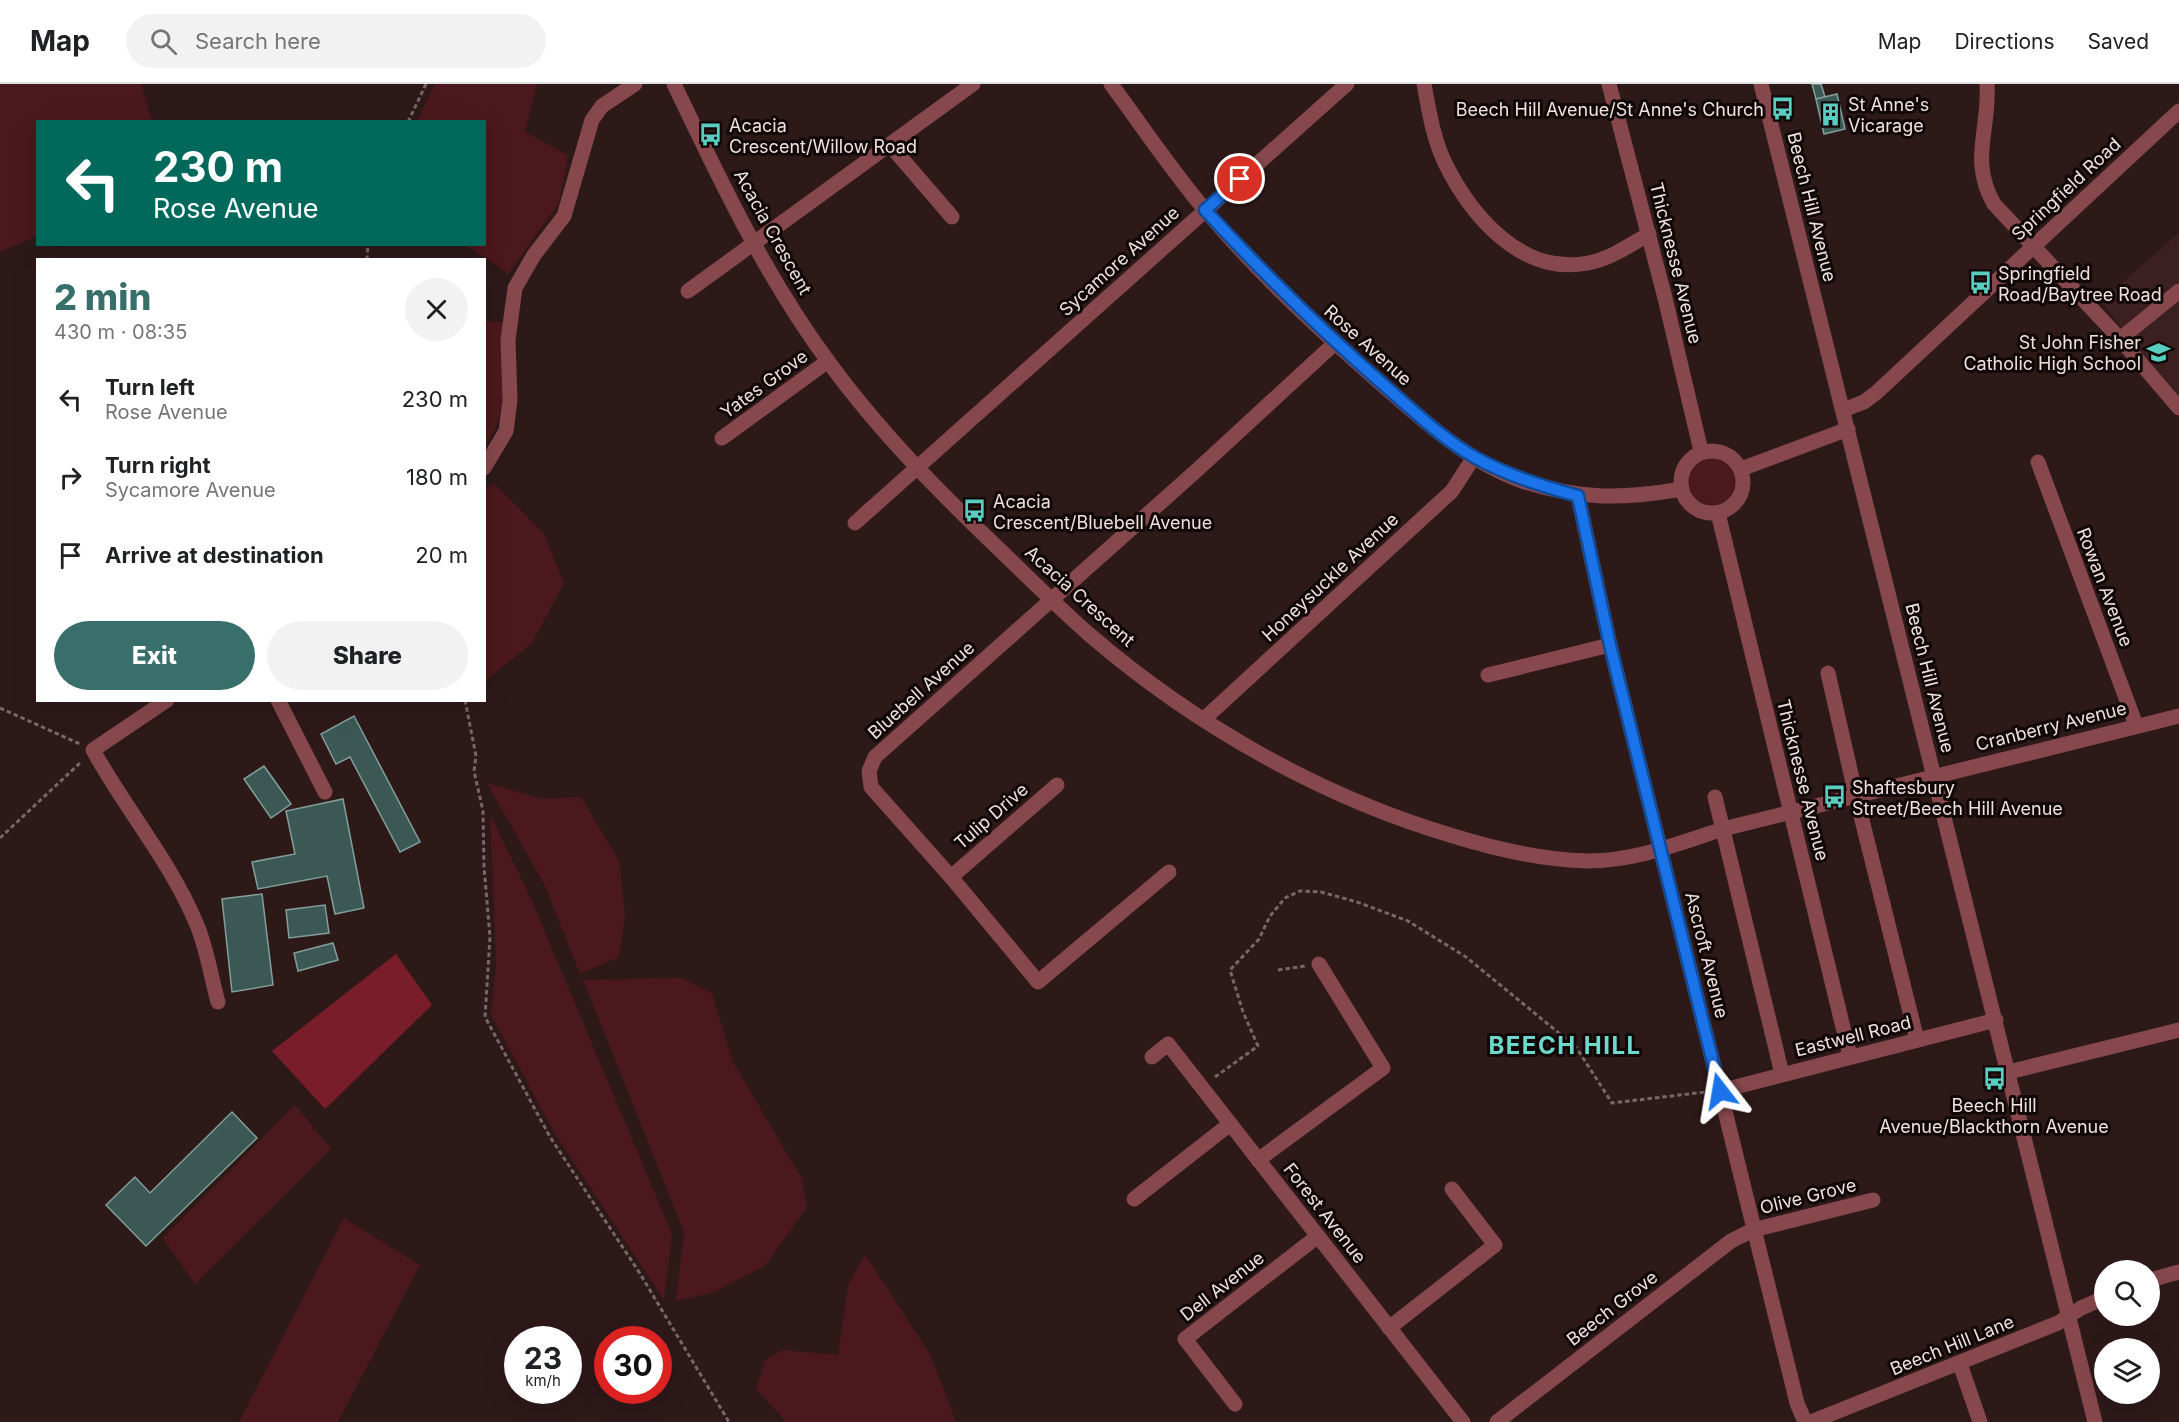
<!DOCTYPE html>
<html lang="en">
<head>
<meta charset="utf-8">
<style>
	:root { --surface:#fff; --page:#f2f2f2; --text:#202124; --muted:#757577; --line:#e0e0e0; --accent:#396f6b }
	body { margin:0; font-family:Inter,sans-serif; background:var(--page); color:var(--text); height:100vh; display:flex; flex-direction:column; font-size:22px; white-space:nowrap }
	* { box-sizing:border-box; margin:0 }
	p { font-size:20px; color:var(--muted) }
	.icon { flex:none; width:33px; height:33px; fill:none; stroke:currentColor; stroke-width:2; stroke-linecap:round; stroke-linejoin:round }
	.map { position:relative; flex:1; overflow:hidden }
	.details { position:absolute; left:36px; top:174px; width:450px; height:444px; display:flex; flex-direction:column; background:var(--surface); border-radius:0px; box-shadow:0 6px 24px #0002 }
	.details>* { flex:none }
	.top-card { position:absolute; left:36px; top:36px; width:450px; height:126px; border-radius:0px; box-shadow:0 6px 24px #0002; background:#00695c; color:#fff; overflow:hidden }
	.controls { position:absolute; left:2094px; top:1176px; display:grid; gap:12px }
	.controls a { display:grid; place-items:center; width:66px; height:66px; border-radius:50%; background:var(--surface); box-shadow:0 6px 24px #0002; font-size:30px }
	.speed { position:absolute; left:504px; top:1242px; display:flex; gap:12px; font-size:30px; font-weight:700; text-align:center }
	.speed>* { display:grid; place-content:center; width:78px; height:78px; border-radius:50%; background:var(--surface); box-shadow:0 6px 24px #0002; line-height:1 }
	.speed small { font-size:15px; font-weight:400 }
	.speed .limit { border:9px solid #d22; background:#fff; color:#111 }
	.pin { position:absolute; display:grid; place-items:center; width:51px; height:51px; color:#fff; margin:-26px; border:3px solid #fff; border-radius:50%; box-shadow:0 2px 6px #0007 }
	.me { position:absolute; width:66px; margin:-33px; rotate:346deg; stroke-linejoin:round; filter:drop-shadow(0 0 4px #0008) }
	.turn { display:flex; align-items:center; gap:21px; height:126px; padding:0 18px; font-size:27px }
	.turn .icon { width:78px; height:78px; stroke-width:2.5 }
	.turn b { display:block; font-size:42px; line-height:51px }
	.round { display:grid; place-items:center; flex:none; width:63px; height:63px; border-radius:32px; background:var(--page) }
	.overview { display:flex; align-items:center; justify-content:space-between; height:102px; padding:0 18px }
	h1 { font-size:36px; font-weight:800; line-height:45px; color:var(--accent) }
	.action { display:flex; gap:12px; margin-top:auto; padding:12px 18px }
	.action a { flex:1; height:69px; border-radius:36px; background:var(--accent); color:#fff; font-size:24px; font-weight:800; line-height:69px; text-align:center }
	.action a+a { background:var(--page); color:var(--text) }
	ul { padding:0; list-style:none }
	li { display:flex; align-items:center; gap:18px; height:78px; padding:0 18px }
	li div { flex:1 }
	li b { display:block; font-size:22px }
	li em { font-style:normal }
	header { display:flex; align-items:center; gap:36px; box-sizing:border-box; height:84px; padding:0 30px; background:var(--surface); border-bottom:2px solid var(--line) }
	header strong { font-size:28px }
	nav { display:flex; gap:33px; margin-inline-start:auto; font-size:21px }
	.search { width:420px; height:54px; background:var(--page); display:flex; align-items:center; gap:15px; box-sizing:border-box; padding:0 21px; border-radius:33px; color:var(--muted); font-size:22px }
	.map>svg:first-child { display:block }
	.built { fill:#3c2021 }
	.green { fill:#4b181d }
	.water { fill:#7a1d2a }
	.building { fill:#3c5854; stroke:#819f9b; stroke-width:1.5 }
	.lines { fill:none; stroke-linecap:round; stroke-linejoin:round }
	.path { stroke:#796666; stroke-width:3; stroke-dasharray:4.5 3; stroke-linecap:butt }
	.minor { stroke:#86484c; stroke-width:15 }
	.route-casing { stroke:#114b97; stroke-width:15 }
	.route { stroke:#1a73e8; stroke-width:10 }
	.labels { text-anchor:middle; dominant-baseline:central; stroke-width:6; stroke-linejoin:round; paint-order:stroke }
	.poi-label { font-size:18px; fill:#f0e1e1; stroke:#100707; text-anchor:start }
	.street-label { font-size:18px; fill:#f0e1e1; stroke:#100707 }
	.district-label { font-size:24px; font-weight:bold; letter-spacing:1.5px; fill:#6fd8cc; stroke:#100707 }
</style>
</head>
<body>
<header>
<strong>Map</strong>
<div class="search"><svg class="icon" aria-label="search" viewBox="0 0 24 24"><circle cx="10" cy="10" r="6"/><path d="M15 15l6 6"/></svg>Search here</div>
<nav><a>Map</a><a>Directions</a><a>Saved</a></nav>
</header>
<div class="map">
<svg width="2179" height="1338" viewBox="0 0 2179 1338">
	<rect width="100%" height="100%" fill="#2e1919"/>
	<polygon class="built" points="2179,149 2179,319 2101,217"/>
	<g class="green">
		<polygon points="0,0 141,0 152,37 38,38 37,152 0,168"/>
		<polygon points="435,0 537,0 525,48 568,71 559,119 508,190 466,161 484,160 484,38 417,37"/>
		<path d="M485,237l19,1c0,39 6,92 -19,124z"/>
		<circle cx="1712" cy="398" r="23"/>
		<polygon points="494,399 544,450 564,499 532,559 485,597 484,405"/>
		<polygon points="487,699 542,715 581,713 619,777 625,832 619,873 580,890 546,804"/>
		<polygon points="490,730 532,817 672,1150 664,1216 555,1050 491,931 496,880"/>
		<polygon points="682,894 712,909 733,978 802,1095 807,1123 765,1182 714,1208 676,1217 684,1148 583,896"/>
		<polygon points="295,1021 331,1065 195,1200 163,1154"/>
		<polygon points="344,1134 420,1181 338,1338 239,1338"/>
		<polygon points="865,1170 931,1272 956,1338 786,1338 756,1305 765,1276 783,1266 838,1271 848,1201"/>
	</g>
	<polygon class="water" points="396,870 432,921 325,1025 272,967"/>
	<g class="building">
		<polygon points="1812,0 1821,0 1825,13 1816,15"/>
		<polygon points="1837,10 1845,45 1824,50 1816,15"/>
		<polygon points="354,632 420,758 400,768 350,673 336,680 321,650"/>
		<polygon points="264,682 291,720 271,734 244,695"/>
		<polygon points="343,715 364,824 335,830 327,792 258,805 252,778 295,770 286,727"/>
		<polygon points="262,810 273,901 232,908 222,815"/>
		<polygon points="325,821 329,849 289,854 286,826"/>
		<polygon points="333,859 338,876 298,887 294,869"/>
		<polygon points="232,1028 257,1054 146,1162 106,1121 135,1093 150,1109"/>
	</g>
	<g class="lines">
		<g class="path">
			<polyline points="408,38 426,0"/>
			<polyline points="367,176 368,160"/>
			<polyline points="465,616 476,672 474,687 483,727 484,783 490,853 485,933 550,1053 639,1188 729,1338"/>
			<polyline points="0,624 80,660"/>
			<polyline points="0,754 81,678"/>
			<polyline points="1278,886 1305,882"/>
			<polyline points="1215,993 1258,962 1243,928 1230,886 1259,855 1270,832 1285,814 1300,807 1321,808 1357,818 1408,837 1466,873 1576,963 1612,1019 1705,1008"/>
		</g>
		<g class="minor">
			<path d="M674,0c46,96 92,194 156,280 50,68 109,128 170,186 30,29 60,59 91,86 104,89 229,160 359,199 45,14 90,25 137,26 47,0 91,-17 136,-32l456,-113"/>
			<path d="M1111,0c31,42 61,87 95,127 55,65 117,122 181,178 40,35 86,76 138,93 57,18 98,17 157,7"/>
			<path d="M1424,0c5,27 9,54 21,79 26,53 77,113 143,100 22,-4 42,-18 61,-29"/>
			<polyline points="1609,0 1665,214 1701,367"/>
			<polyline points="1761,0 2095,1338"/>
			<path d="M1987,0c3,46 -18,76 7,120l126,135 59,69"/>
			<polyline points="890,61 952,133"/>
			<polyline points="688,207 973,0"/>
			<polyline points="2120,255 2179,207"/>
			<polyline points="1843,326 1864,318 1876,309 2179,27"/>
			<polyline points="722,354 828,277"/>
			<circle cx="1712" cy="398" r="31"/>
			<polyline points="2038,378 2136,641"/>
			<polyline points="484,384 506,347 510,316 508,256 515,204 534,171 564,132 592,36 602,22 635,0"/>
			<polyline points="1741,385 1848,345"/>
			<polyline points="1578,412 1610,561 1797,1319 1805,1338"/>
			<polyline points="1718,429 1850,972"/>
			<polyline points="855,439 1347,0"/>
			<polyline points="1828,589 1856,712 1917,956"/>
			<polyline points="1488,591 1610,561"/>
			<path d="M167,616l-74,50c33,60 78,112 104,175 10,24 14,52 21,77"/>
			<polyline points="278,616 325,708"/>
			<polyline points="1204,635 1452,407 1474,373"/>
			<polyline points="1715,713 1782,990"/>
			<polyline points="1169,788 1038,898 951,793 871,703 869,687 875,673 1196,387 1335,259"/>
			<polyline points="951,793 1057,701"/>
			<polyline points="1152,973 1168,960 1463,1338"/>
			<polyline points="2009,988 2179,946"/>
			<polyline points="1720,1007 1996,936"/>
			<polyline points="1258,1076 1383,984 1319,880"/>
			<polyline points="1134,1115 1230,1040"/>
			<polyline points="2150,1196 2179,1188"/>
			<polyline points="1389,1244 1495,1161 1452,1105"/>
			<polyline points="1960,1280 1980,1338"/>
			<polyline points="1235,1320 1185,1255 1318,1152"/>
			<polyline points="1497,1338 1731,1157 1753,1146 1873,1116"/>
			<polyline points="1811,1338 2058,1239 2081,1224 2104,1214"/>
		</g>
	</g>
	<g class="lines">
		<defs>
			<path id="route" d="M1240,95l-35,31c60,65 122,126 189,184 25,22 53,48 82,64 33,18 66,28 102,38l32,149 110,446"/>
		</defs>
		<use href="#route" class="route-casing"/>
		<use href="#route" class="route"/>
	</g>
	<defs>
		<symbol id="bus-bare" viewBox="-9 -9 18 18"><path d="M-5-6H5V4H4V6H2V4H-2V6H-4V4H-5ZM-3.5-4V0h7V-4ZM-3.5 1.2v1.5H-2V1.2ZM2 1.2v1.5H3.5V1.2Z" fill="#58cec1" stroke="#100707" stroke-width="2.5" paint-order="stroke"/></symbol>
		<symbol id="building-bare" viewBox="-9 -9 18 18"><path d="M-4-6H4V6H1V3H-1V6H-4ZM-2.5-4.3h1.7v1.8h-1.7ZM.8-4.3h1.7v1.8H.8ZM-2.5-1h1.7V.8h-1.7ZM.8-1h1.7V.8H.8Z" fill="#58cec1" stroke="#100707" stroke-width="2.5" paint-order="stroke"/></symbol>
		<symbol id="school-bare" viewBox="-9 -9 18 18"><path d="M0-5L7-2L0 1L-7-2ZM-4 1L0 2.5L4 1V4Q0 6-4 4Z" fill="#58cec1" stroke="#100707" stroke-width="2.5" paint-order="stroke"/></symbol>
	</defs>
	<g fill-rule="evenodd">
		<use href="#bus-bare" x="1766" y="8" width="33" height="33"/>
		<use href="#building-bare" x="1814" y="14" width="33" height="33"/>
		<use href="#bus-bare" x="694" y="34" width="33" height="33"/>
		<use href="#bus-bare" x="1964" y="182" width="33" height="33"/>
		<use href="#school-bare" x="2142" y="252" width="33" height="33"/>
		<use href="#bus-bare" x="958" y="410" width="33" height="33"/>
		<use href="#bus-bare" x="1818" y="696" width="33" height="33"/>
		<use href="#bus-bare" x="1978" y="978" width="33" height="33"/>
	</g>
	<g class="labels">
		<g class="poi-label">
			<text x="1848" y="20">St Anne's<tspan x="1848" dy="21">Vicarage</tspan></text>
			<text x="1764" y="25" text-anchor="end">Beech Hill Avenue/St Anne's Church</text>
			<text x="729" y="41">Acacia<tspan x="729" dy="21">Crescent/Willow Road</tspan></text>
			<text x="1998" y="189">Springfield<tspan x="1998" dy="21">Road/Baytree Road</tspan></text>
			<text x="2141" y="258" text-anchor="end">St John Fisher<tspan x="2141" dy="21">Catholic High School</tspan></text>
			<text x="993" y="417">Acacia<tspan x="993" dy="21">Crescent/Bluebell Avenue</tspan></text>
			<text x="1852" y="703">Shaftesbury<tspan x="1852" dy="21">Street/Beech Hill Avenue</tspan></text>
			<text x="1994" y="1021" text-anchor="middle">Beech Hill<tspan x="1994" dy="21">Avenue/Blackthorn Avenue</tspan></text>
		</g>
		<g class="street-label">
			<text transform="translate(2066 105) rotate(-43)">Springfield Road</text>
			<text transform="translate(1812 123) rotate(76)">Beech Hill Avenue</text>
			<text transform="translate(773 148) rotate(61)">Acacia Crescent</text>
			<text transform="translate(1119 177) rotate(-42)">Sycamore Avenue</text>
			<text transform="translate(1676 179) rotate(76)">Thicknesse Avenue</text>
			<text transform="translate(1368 261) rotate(42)">Rose Avenue</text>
			<text transform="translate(764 300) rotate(-36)">Yates Grove</text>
			<text transform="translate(1330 493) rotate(-43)">Honeysuckle Avenue</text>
			<text transform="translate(2105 503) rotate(69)">Rowan Avenue</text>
			<text transform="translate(1080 512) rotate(42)">Acacia Crescent</text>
			<text transform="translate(1930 594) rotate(76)">Beech Hill Avenue</text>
			<text transform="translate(921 606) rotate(-42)">Bluebell Avenue</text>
			<text transform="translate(2051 642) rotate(-14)">Cranberry Avenue</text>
			<text transform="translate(1803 696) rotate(76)">Thicknesse Avenue</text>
			<text transform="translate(991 732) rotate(-41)">Tulip Drive</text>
			<text transform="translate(1707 871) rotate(76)">Ascroft Avenue</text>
			<text transform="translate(1853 952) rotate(-14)">Eastwell Road</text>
			<text transform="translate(1808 1112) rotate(-14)">Olive Grove</text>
			<text transform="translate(1325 1129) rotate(52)">Forest Avenue</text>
			<text transform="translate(1222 1202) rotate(-38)">Dell Avenue</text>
			<text transform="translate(1612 1224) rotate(-38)">Beech Grove</text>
			<text transform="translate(1952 1261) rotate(-22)">Beech Hill Lane</text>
		</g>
		<g class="district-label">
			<text x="1565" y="961">BEECH HILL</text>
		</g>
	</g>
</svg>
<div class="controls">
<a><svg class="icon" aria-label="search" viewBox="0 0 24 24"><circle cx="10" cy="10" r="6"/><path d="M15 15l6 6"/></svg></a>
<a><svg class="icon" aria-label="layers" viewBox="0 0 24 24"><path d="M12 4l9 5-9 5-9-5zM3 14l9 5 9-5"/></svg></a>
</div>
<div class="speed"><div>23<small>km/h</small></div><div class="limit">30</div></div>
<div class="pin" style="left:1240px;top:95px;background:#d93025"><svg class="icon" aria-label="arrive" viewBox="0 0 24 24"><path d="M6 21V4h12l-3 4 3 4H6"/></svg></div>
<svg class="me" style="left:1720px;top:1007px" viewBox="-20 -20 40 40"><path d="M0-17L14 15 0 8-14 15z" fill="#1a73e8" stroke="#fff" stroke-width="4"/></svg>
<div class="top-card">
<div class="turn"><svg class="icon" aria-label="left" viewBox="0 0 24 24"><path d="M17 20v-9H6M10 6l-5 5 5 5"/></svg><div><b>230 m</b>Rose Avenue</div></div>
</div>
<section class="details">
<div class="overview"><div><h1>2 min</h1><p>430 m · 08:35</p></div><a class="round"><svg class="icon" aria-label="close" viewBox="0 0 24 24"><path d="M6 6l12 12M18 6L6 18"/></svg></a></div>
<ul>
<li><svg class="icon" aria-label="left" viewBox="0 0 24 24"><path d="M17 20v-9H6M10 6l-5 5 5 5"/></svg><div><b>Turn left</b><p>Rose Avenue</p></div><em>230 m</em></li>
<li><svg class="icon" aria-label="right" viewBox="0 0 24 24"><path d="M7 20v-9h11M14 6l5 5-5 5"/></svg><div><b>Turn right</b><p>Sycamore Avenue</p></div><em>180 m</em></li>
<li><svg class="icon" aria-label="arrive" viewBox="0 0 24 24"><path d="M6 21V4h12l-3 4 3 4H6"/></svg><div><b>Arrive at destination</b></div><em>20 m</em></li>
</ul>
<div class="action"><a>Exit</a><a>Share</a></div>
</section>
</div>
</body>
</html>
